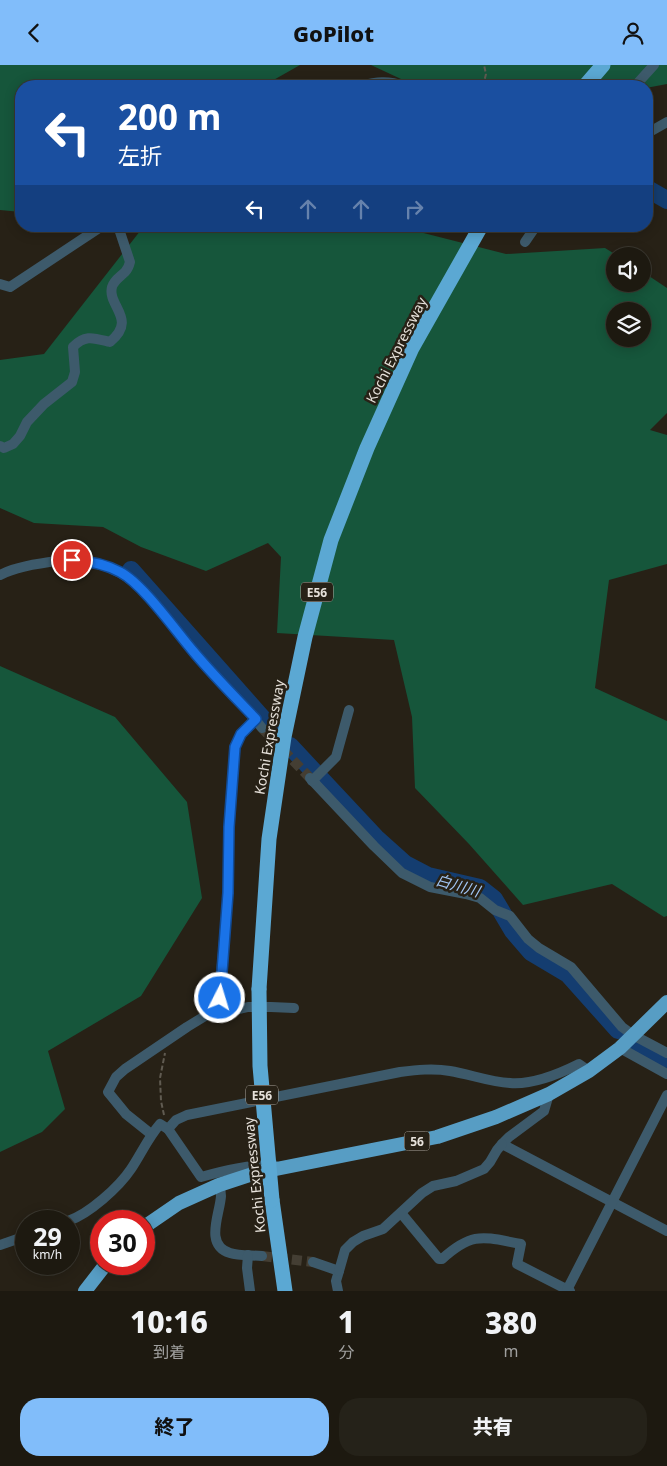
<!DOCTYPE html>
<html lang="ja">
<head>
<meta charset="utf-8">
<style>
	:root { --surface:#1d1910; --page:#252219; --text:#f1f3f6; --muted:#a0a09f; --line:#3b3830; --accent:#81bdfa }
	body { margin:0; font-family:"Noto Sans","Noto Sans JP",sans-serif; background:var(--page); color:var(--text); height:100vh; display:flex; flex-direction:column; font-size:19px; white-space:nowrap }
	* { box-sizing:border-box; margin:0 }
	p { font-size:16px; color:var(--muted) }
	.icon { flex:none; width:28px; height:28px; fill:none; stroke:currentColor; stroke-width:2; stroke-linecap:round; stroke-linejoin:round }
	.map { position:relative; height:1226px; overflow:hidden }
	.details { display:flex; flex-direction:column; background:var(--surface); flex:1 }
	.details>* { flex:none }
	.hud { position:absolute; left:15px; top:15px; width:638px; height:152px; border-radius:20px; box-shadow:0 2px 12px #0003,0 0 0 1px var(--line); background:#1a4fa0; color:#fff; overflow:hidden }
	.buttons { position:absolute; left:606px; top:182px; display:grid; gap:10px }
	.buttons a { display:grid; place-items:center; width:45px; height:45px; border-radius:50%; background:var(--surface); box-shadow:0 2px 12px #0003,0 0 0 1px var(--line); font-size:25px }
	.speed { position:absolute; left:15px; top:1145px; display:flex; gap:10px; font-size:25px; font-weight:700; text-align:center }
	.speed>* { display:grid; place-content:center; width:65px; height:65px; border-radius:50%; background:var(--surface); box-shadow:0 2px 12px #0003,0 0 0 1px var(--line); line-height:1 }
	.speed small { font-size:12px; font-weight:400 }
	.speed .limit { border:8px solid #d22; background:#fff; color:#111 }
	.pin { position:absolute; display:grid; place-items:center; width:42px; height:42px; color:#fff; margin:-21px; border:2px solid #fff; border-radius:50%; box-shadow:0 1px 5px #0007 }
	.me { position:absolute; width:55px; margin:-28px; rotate:5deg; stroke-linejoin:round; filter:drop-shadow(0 0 4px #0008) }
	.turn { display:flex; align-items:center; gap:18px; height:105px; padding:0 20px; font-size:22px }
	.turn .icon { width:65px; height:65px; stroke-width:2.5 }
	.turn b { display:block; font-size:35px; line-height:42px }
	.lanes { display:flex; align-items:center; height:48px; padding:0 20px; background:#0003; justify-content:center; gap:25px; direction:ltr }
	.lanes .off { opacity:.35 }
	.eta { display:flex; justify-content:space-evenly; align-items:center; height:85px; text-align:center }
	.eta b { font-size:30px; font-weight:800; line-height:35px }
	.cta { display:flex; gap:10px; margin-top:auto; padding:10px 20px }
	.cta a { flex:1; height:58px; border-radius:20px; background:var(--accent); color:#111; font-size:20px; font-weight:800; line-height:58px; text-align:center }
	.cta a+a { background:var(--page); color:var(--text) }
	header { display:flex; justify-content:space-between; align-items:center; height:65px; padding:0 20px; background:var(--accent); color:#111; font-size:22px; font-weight:800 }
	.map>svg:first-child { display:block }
	.forest { fill:#16563b; fill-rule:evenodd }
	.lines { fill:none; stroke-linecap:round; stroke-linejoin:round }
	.river { stroke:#143d70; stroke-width:18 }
	.minor-tunnel { stroke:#443e33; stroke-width:10; stroke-dasharray:10 5; stroke-linecap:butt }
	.path { stroke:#605b51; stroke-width:2; stroke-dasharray:5 2.5; stroke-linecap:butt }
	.minor { stroke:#3d5a6b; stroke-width:10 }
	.trunk { stroke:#579dc4; stroke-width:14 }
	.motorway { stroke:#5ba8d3; stroke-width:15 }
	.motorway-bridge { stroke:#5ba8d3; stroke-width:15 }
	.route-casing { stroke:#114b97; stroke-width:12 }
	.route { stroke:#1a73e8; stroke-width:9 }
	.labels { text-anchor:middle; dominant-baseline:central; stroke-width:5; stroke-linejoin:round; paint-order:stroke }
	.shield { fill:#272116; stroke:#ada79f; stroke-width:1 }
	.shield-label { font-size:12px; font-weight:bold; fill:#e6e1da }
	.street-label { font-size:14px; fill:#e6e1da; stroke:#272116 }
	.water-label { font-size:15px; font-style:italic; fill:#a2c6f5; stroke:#272116 }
</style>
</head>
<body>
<header><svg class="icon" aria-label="back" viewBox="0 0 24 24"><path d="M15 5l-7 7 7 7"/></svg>GoPilot<svg class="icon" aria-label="person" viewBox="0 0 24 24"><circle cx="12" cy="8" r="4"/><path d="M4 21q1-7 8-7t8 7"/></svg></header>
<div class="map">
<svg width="667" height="1226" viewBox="0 0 667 1226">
	<rect width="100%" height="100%" fill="#272116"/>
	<g class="forest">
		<polygon points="0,0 300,0 263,21 21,21 21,147 0,145"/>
		<polygon points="371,0 667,0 667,19 646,23 646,21 416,21"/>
		<path d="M144,161h252l110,28 99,-6 13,8h-3v28h27l1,-12 24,16v125l-17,17 17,5v129l-58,16 -14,108 72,33v195l-3,1 -52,-33 -89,21 -54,-61 -54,-56 -3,-71 -18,-77 -117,-7 4,-76 -13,-14 -62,28 -65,-24 -38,-20 -69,-4 -34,-15v-148l44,-6zM615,246h27v28h-27z"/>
		<polygon points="0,601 115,652 187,737 202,833 141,931 48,986 65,1044 42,1067 0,1087"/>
	</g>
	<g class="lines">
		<g class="river">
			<polyline points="646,123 667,135"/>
			<polyline points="131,505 270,662"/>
			<polyline points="290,681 376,773 405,799 428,811 480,823 494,834 513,866 531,887 568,909 618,965"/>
			<polyline points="638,979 667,994"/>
		</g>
		<g class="minor-tunnel">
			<polyline points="262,663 310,713"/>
			<polyline points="262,1191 313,1197"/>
		</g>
		<g class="path">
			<polyline points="483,21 486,9 484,0"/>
			<polyline points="164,1050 161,1036 160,1013 165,988"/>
		</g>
		<g class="minor">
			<path d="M359,21c18,-4 28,-6 45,0"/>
			<polyline points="635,21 654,0"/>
			<polyline points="646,69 667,57"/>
			<polyline points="525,177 536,161"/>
			<polyline points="0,219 10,222 102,161"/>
			<path d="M0,381l4,2 9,-4 7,-8 7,-14 17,-18 28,-22 3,-10 -2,-25c12,-13 21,-9 37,-5 28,-23 -3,-36 2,-55 2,-7 8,-10 13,-15 2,-2 4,-6 5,-10l-12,-36"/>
			<path d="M0,510c17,-9 40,-12 59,-14 76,-5 93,44 137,93 21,25 46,48 66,74"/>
			<polyline points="256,654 241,669 235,682 229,762 228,828 219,933 223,943 231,946 248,942 271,942 294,943"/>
			<polyline points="310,713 374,781 402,808 430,822 466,829 480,833 495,845 510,851 528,874 539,883 571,902 622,962 633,970 667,988"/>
			<polyline points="312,716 336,692 349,645"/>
			<polyline points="620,983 667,1009"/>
			<polyline points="549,1029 544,1046 509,1072 502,1079 667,1166"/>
			<path d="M168,1064l8,-9 11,-5 213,-43c16,-2 33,-4 50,-1 19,3 40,11 60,12 23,2 49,-9 69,-19l10,7"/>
			<polyline points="151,1069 126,1049 108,1027 116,1012 125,1004 187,962 205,951 218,947 223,943"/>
			<path d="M219,1120c1,3 2,7 2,11 -1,18 -17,49 9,57 9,3 21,2 32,3"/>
			<path d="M401,1148l38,46h3c31,-28 41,-22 79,-15l-4,20 53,27"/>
			<path d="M68,1156c21,-7 51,-34 63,-52 10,-15 17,-31 29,-45l8,5 33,48c25,-7 47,-12 73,-12"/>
			<polyline points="0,1180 26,1171"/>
			<polyline points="248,1190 247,1203 250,1226"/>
			<polyline points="313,1197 339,1206 336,1216 338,1226"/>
			<polyline points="339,1206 345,1185 353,1177 363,1171 383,1164 422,1128 433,1121 456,1116 484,1104 490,1097 497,1085 502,1079"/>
			<polyline points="567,1225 667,1030"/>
		</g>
		<g class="trunk">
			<polyline points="144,1162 179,1138 219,1120 256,1108 437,1072 496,1052 549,1029 589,1006 620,983 667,937"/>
			<polyline points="85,1226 106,1199"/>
		</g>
		<g class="motorway">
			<polyline points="585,21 603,0"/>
			<polyline points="259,924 269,774 284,672 305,572 331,475 367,383 412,283 481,161"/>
			<polyline points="272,1135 285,1226"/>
		</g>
		<polyline class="motorway-bridge" points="259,924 260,1001 272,1135"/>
	</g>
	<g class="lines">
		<defs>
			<path id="route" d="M72,495c17,1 33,4 48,12 23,12 55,58 73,79 20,24 42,46 63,68l-15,15 -6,13 -6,80 -1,66 -8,105"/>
		</defs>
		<use href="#route" class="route-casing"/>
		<use href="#route" class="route"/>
	</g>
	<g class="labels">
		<g class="shield">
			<rect x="301" y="517.5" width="32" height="19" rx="4"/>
			<rect x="246" y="1020.5" width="32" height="19" rx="4"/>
			<rect x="404.5" y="1066.5" width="25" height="19" rx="4"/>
		</g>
		<g class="shield-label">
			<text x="317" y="527">E56</text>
			<text x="262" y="1030">E56</text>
			<text x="417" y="1076">56</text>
		</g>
		<g class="street-label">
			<text transform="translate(396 285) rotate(-63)">Kochi Expressway</text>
			<text transform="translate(269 672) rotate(-80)">Kochi Expressway</text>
			<text transform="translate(254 1110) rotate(-96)">Kochi Expressway</text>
		</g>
		<g class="water-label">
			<text transform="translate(458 820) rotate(16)">白川川</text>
		</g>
	</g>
</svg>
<div class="buttons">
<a><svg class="icon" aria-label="sound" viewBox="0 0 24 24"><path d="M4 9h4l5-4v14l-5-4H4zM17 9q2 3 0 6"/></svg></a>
<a><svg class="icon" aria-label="layers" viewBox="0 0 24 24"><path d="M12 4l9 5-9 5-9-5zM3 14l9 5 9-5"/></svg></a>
</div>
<div class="speed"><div>29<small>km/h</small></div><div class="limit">30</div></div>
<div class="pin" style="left:72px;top:495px;background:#d93025"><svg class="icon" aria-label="arrive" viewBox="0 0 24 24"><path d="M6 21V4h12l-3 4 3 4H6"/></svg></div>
<svg class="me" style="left:220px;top:933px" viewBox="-20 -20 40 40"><circle r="17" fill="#1a73e8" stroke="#fff" stroke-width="3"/><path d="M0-11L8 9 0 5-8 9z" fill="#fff"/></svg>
<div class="hud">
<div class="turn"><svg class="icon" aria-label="left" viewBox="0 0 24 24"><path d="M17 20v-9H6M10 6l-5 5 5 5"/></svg><div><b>200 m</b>左折</div></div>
<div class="lanes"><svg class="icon" aria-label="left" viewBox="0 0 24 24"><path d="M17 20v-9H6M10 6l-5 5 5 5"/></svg><svg class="icon off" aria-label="ahead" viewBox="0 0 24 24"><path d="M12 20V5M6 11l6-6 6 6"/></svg><svg class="icon off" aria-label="ahead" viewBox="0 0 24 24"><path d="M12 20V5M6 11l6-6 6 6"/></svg><svg class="icon off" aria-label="right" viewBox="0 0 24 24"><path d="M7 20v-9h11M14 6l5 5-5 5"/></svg></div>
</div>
</div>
<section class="details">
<div class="eta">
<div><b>10:16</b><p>到着</p></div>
<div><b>1</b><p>分</p></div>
<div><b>380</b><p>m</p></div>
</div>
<div class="cta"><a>終了</a><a>共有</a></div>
</section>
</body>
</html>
